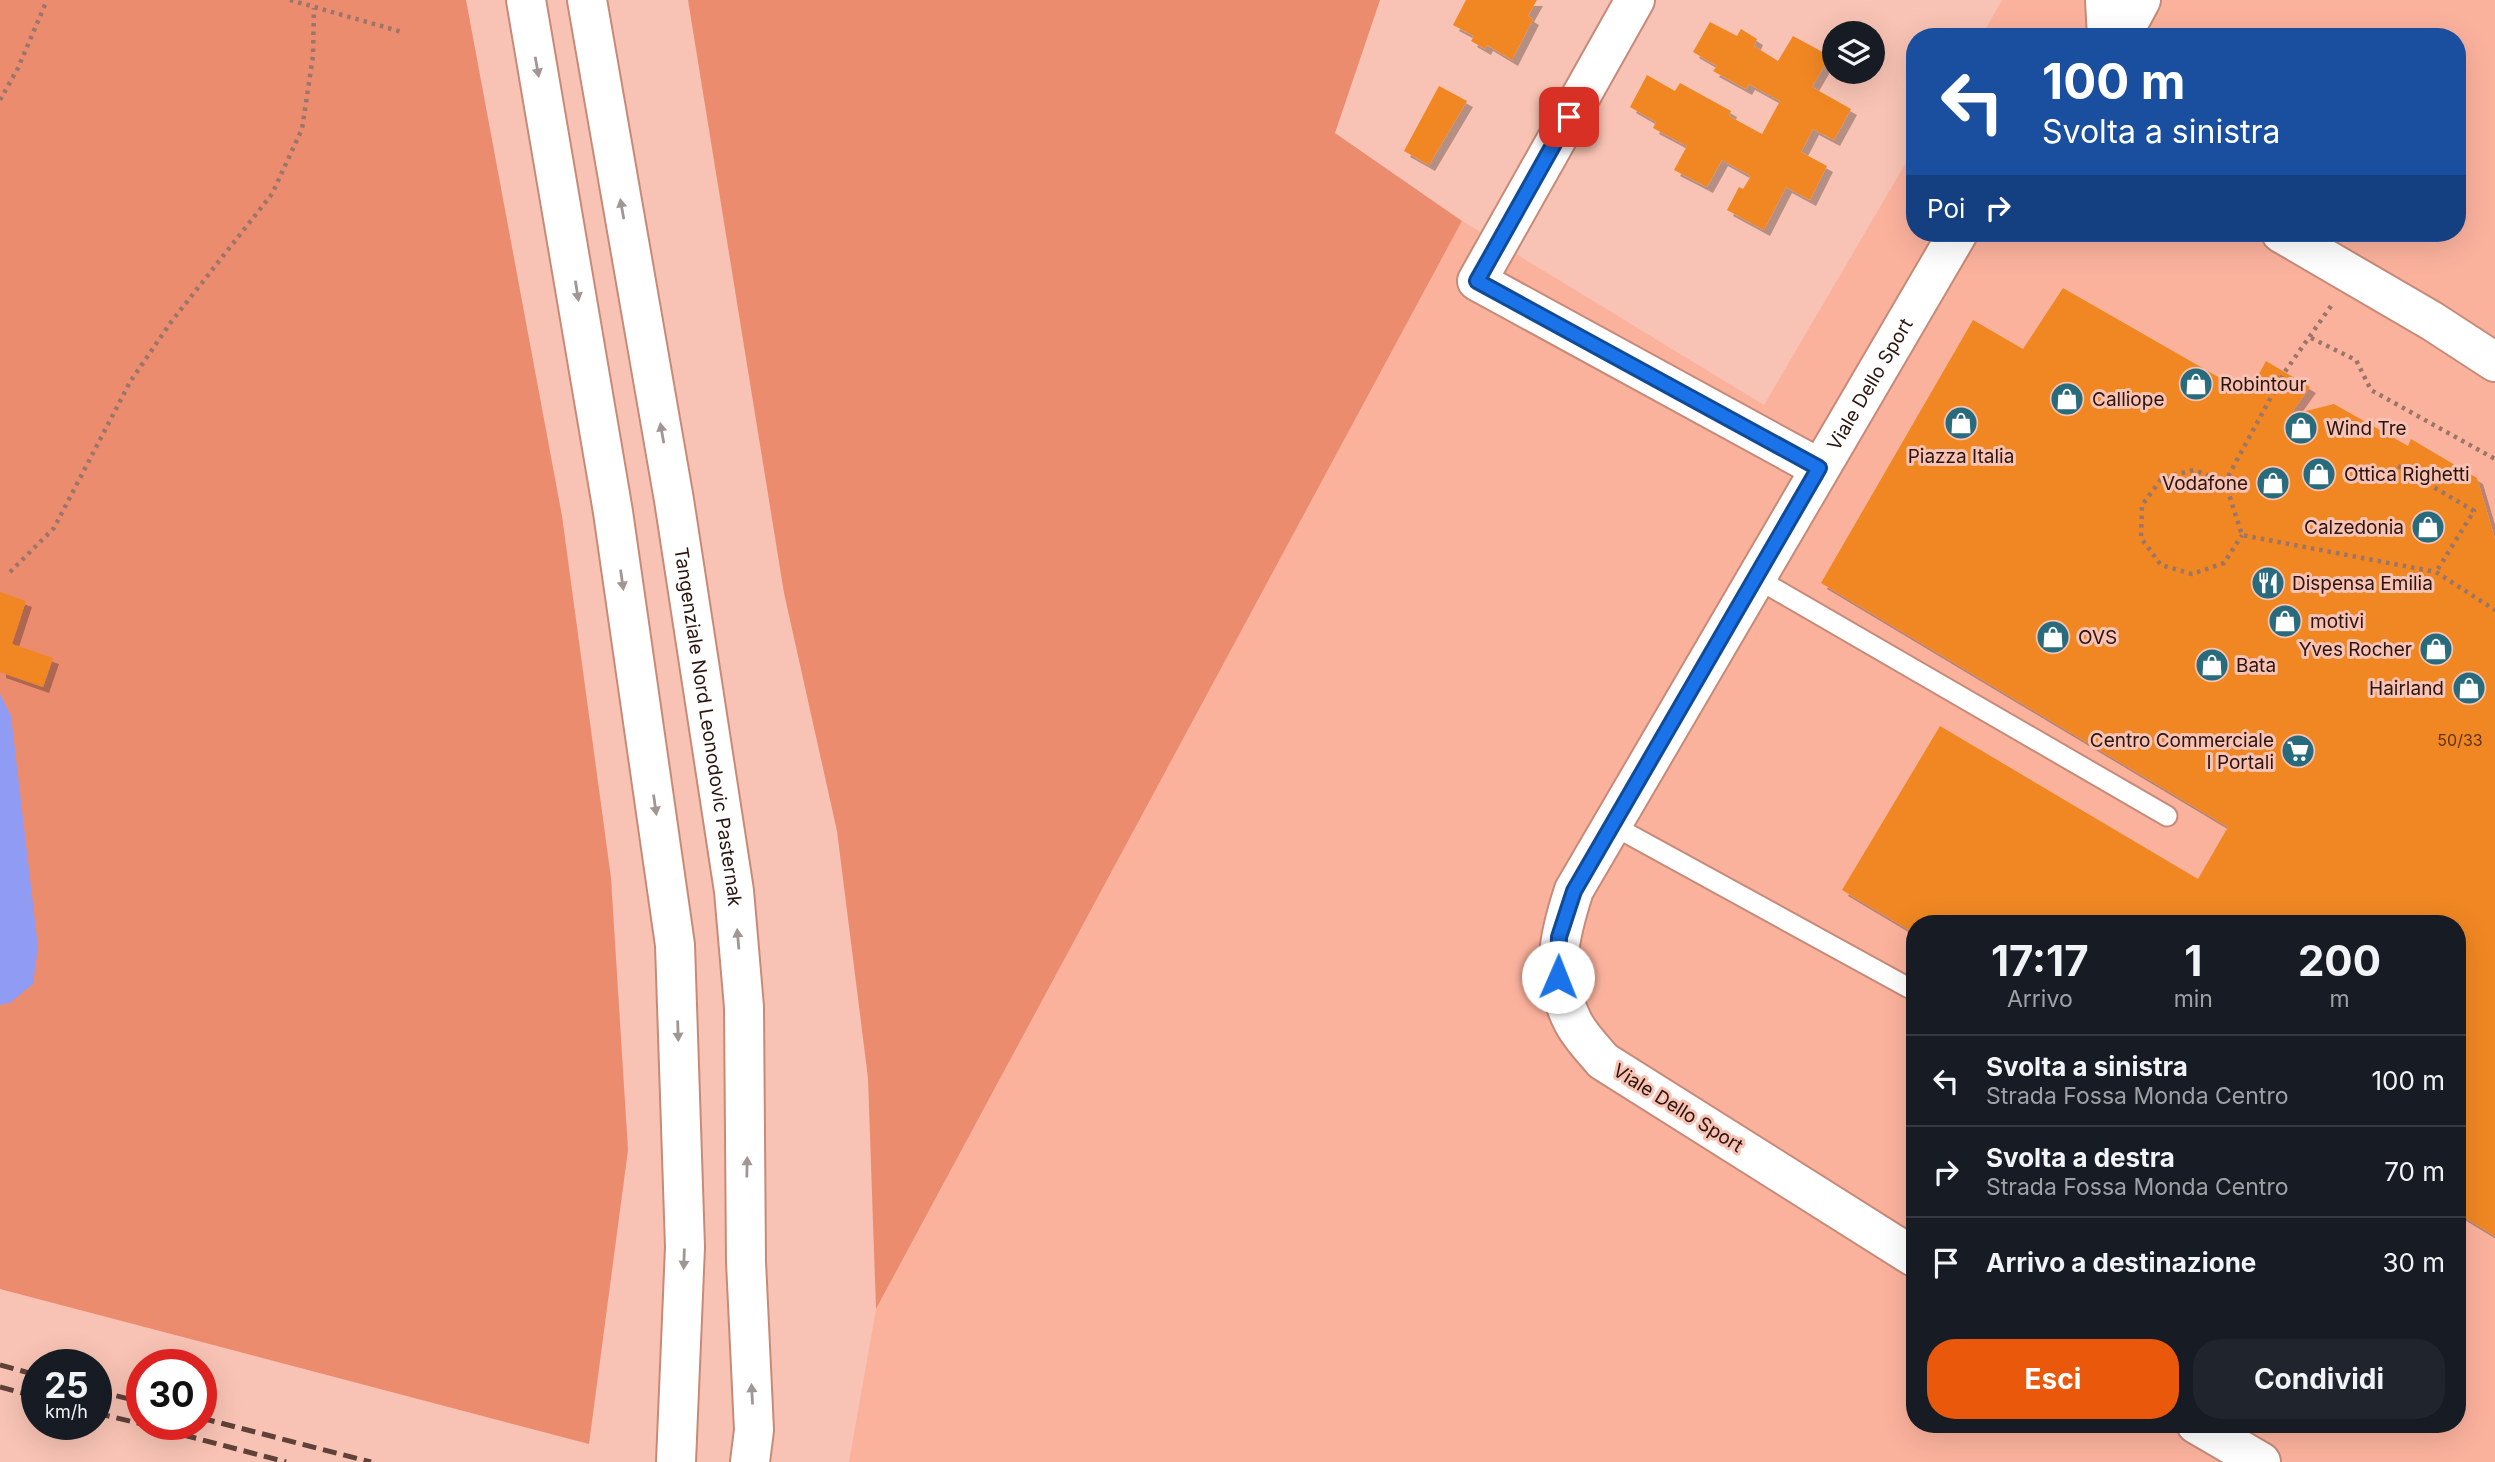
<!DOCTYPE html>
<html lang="it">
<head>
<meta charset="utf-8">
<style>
	:root { --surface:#171b24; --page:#20242c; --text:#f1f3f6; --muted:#9ea1a6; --line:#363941; --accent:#ea580c }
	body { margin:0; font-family:Inter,sans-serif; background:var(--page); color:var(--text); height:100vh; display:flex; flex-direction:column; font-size:26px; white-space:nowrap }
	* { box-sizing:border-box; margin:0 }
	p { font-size:23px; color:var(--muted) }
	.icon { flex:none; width:38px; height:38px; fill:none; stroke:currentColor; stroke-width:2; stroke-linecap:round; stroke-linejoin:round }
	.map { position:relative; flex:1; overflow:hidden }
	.drawer { position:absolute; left:1906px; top:915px; width:560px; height:518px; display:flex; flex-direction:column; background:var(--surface); border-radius:28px; box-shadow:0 7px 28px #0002 }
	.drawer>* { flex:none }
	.top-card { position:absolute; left:1906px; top:28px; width:560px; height:214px; border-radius:28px; box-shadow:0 7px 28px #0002; background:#1a4fa0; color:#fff; overflow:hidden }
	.tools { position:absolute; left:1822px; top:21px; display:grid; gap:14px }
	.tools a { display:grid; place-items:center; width:63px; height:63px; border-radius:50%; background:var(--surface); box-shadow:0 7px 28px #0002; font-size:35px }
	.speed { position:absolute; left:21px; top:1349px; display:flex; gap:14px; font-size:35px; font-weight:700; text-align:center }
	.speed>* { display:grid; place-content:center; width:91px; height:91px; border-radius:50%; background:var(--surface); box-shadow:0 7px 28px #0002; line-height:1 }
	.speed small { font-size:18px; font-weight:400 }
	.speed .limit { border:10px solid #d22; background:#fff; color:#111 }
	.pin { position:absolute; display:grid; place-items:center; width:60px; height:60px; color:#fff; margin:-30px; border-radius:14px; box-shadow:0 4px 10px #0006 }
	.me { position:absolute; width:77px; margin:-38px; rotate:1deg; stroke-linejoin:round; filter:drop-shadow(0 0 5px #0008) }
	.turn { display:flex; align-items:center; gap:24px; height:147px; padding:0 21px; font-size:32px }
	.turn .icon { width:91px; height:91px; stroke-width:2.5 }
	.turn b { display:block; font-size:49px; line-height:60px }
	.then { display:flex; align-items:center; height:66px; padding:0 21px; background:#0003; gap:14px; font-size:26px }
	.eta { display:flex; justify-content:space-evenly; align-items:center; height:119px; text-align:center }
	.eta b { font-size:42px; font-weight:700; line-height:49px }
	.cta { display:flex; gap:14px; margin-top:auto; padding:14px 21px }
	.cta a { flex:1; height:80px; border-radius:28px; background:var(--accent); color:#fff; font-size:28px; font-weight:700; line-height:80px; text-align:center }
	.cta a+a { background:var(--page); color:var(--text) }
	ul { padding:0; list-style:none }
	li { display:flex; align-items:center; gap:21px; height:91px; padding:0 21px; border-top:2px solid var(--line) }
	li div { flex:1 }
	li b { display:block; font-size:26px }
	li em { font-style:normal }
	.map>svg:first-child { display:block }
	.built { fill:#fbb29d; fill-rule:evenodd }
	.green { fill:#ec8c6f }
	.water { fill:#909bf4 }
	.building { fill:#f08722; filter:url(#shadow) }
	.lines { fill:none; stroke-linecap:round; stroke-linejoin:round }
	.service-casing { stroke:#c78a78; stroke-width:23 }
	.minor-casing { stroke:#c78a78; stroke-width:42 }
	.trunk-casing { stroke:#c78a78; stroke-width:42 }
	.path { stroke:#9c756a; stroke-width:4.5; stroke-dasharray:3.5 5; stroke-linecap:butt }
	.service { stroke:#fff; stroke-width:19 }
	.minor { stroke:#fff; stroke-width:38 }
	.trunk { stroke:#fff; stroke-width:38 }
	.rail { stroke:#604138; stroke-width:5; stroke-dasharray:14 7; stroke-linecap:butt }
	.oneway { fill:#a09693 }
	.route-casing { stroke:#114b97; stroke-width:18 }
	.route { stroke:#1a73e8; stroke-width:12 }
	.labels { text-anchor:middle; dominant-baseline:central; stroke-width:6; stroke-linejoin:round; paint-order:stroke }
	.number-label { font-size:16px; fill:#5d3213 }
	.street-label { font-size:19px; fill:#2c150e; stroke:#f8c3b4 }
	.poi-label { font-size:19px; fill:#2c150e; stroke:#f8c3b4; text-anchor:start }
</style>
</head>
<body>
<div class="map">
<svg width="2495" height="1462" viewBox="0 0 2495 1462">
	<defs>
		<filter id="shadow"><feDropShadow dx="6" dy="6" stdDeviation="0" flood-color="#0004"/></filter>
	</defs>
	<rect width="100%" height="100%" fill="#f8c3b4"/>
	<path class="built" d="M2002,0h493v1462h-1646l27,-153 586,-1088 302,184 150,-256v84h543v-196h-476zM1914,924h543v500h-543z"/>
	<g class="green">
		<polygon points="0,0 466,0 562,516 611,878 628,1150 589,1444 0,1289"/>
		<polygon points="688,0 1380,0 1335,133 1462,221 876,1309 868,1078 837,831 784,593"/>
	</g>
	<polygon class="water" points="0,694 11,716 38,947 33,984 10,1003 0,1005"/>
	<g class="building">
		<polygon points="1466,0 1537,0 1528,16 1533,19 1512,60 1487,45 1485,49 1471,41 1474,36 1453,25"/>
		<polygon points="1710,22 1737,36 1741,29 1757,39 1754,46 1778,61 1793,36 1830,56 1812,87 1851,109 1834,140 1813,129 1801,152 1827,166 1810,200 1786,187 1764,230 1727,210 1739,187 1743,189 1751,176 1722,160 1707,187 1674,170 1687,146 1653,128 1656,122 1630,107 1647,75 1675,91 1680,83 1731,111 1729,116 1762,134 1780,101 1749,84 1746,89 1713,71 1717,66 1693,52"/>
		<polygon points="1439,86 1467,101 1429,165 1404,151"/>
		<polygon points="2063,288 2248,394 2266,361 2310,387 2290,415 2334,404 2408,446 2411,439 2477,478 2495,539 2495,1236 2457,1213 2457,924 1914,924 1914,933 1842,890 1940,726 2198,879 2228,827 1821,583 1973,320 2023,349"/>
		<polygon points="0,592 26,601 12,644 53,658 43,687 0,672"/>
	</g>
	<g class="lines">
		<defs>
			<g id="service">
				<polyline points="1756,578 2167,816"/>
				<polyline points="1612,825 1909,988"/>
			</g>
			<g id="minor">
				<polyline points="1635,0 1477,281 1819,468"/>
				<polyline points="2105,0 2107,37"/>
				<polyline points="2121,37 2141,0"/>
				<polyline points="2281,233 2432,321 2495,362"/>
				<path id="s1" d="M1914,1257l-311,-196c-10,-12 -23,-25 -30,-39 -24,-46 -14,-86 1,-132l384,-657"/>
				<polyline points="2196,1424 2261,1462"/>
			</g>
			<g id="trunk">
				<polyline points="526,0 613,512 675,945 685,1247 676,1462"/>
				<path id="s2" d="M587,0l87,500 60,391 10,116 2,255 8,168 -4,32"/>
			</g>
		</defs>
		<use href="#service" class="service-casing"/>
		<use href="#minor" class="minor-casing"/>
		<use href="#trunk" class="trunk-casing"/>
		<g class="path">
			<polyline points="290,0 402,32"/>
			<polyline points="0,100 18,68 47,0"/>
			<polyline points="2331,306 2284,373 2225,482 2242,535 2436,572 2495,610"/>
			<polyline points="2311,338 2356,360 2371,390 2495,459"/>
			<polyline points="2398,466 2474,511 2436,572"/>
			<polyline points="2225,482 2194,470 2162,478 2142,505 2141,538 2161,565 2192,574 2224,563 2242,535"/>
			<polyline points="10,572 54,528 130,382 171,322 272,194 302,129 313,56 314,8"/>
		</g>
		<use href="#service" class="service"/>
		<use href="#minor" class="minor"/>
		<use href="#trunk" class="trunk"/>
		<g class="rail">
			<polyline points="0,1365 37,1375"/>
			<polyline points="0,1387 37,1397"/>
			<polyline points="96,1391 142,1402"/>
			<polyline points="96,1413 142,1424"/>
			<polyline points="201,1418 371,1462"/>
			<polyline points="142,1424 286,1462"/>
		</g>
	</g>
	<defs><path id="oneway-solid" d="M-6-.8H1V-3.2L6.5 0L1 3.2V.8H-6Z" transform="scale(1.75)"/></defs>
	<g class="oneway">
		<use href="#oneway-solid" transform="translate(537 67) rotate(80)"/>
		<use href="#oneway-solid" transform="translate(622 209) rotate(-100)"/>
		<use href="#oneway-solid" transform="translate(577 291) rotate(81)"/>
		<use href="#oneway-solid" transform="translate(662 433) rotate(-100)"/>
		<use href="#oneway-solid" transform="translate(622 580) rotate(82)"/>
		<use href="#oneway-solid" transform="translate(655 805) rotate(82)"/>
		<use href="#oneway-solid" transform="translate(738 939) rotate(-95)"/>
		<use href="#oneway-solid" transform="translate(678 1031) rotate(88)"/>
		<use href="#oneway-solid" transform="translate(747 1167) rotate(-89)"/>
		<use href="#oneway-solid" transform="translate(684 1259) rotate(92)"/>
		<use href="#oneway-solid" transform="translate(752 1394) rotate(-93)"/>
	</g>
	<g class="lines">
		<defs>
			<polyline id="route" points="1558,977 1559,937 1574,891 1819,468 1477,281 1569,117"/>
		</defs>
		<use href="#route" class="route-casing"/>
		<use href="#route" class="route"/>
	</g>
	<defs>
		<symbol id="shop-disc" viewBox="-11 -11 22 22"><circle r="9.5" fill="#276b7c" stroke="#f8c3b4"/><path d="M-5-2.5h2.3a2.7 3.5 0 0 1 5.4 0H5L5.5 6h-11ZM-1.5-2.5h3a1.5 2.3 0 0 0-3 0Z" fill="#fff"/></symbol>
		<symbol id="restaurant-disc" viewBox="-11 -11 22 22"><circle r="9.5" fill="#276b7c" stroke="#f8c3b4"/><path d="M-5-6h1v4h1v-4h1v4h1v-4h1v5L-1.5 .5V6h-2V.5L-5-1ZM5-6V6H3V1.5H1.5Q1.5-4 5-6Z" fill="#fff"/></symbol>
		<symbol id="supermarket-disc" viewBox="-11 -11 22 22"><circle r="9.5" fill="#276b7c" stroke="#f8c3b4"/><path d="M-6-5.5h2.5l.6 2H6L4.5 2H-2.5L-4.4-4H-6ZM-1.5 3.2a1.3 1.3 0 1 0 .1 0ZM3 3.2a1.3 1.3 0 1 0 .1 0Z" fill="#fff"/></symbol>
	</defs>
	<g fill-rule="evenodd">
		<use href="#shop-disc" x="2177" y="365" width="38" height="38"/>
		<use href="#shop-disc" x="2048" y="380" width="38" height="38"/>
		<use href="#shop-disc" x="1942" y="404" width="38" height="38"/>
		<use href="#shop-disc" x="2282" y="409" width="38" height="38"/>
		<use href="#shop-disc" x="2300" y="455" width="38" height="38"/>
		<use href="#shop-disc" x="2254" y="464" width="38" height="38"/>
		<use href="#shop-disc" x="2409" y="508" width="38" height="38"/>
		<use href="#restaurant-disc" x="2249" y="564" width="38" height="38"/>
		<use href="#shop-disc" x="2266" y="602" width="38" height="38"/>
		<use href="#shop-disc" x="2034" y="618" width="38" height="38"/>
		<use href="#shop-disc" x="2417" y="630" width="38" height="38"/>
		<use href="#shop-disc" x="2193" y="646" width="38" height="38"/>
		<use href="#shop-disc" x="2450" y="669" width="38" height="38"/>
		<use href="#supermarket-disc" x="2279" y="732" width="38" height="38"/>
	</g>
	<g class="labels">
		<g class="number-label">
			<text x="2460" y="740">50/33</text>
		</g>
		<g class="street-label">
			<text stroke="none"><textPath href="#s1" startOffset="1139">Viale Dello Sport</textPath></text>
			<text stroke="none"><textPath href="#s2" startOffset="737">Tangenziale Nord Leonodovic Pasternak</textPath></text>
			<text transform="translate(1678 1108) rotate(32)">Viale Dello Sport</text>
		</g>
		<g class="poi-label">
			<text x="2220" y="384">Robintour</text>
			<text x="2092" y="399">Calliope</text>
			<text x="2326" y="428">Wind Tre</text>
			<text x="1961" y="456" text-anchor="middle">Piazza Italia</text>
			<text x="2344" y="474">Ottica Righetti</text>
			<text x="2248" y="483" text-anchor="end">Vodafone</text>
			<text x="2404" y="527" text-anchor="end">Calzedonia</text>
			<text x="2292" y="583">Dispensa Emilia</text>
			<text x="2310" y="621">motivi</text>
			<text x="2078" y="637">OVS</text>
			<text x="2412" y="649" text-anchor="end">Yves Rocher</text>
			<text x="2236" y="665">Bata</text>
			<text x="2444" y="688" text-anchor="end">Hairland</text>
			<text x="2274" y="740" text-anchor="end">Centro Commerciale<tspan x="2274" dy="22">I Portali</tspan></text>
		</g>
	</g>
</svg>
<div class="tools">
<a><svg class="icon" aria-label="layers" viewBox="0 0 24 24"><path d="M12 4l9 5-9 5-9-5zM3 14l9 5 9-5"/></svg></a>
</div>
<div class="speed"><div>25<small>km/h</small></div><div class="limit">30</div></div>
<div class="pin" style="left:1569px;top:117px;background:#d93025"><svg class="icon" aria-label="arrive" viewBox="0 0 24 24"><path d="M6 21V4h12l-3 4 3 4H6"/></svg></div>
<svg class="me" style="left:1558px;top:977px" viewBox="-20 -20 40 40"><circle r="19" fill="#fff"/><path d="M0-13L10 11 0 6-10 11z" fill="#1a73e8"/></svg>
<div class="top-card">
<div class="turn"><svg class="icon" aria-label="left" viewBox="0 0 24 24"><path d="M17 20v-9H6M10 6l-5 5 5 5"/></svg><div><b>100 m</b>Svolta a sinistra</div></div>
<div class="then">Poi<svg class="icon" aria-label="right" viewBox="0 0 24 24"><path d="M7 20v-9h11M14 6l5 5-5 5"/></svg></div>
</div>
<section class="drawer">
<div class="eta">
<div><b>17:17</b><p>Arrivo</p></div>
<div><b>1</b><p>min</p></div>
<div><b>200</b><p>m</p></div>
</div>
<ul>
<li><svg class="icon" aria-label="left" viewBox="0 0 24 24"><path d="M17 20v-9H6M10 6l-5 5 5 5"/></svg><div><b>Svolta a sinistra</b><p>Strada Fossa Monda Centro</p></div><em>100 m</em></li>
<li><svg class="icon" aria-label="right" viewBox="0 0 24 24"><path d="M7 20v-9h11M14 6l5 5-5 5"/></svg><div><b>Svolta a destra</b><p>Strada Fossa Monda Centro</p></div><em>70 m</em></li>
<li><svg class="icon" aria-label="arrive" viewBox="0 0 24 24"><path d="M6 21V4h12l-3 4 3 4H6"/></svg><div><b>Arrivo a destinazione</b></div><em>30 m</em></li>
</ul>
<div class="cta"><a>Esci</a><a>Condividi</a></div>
</section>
</div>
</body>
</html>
